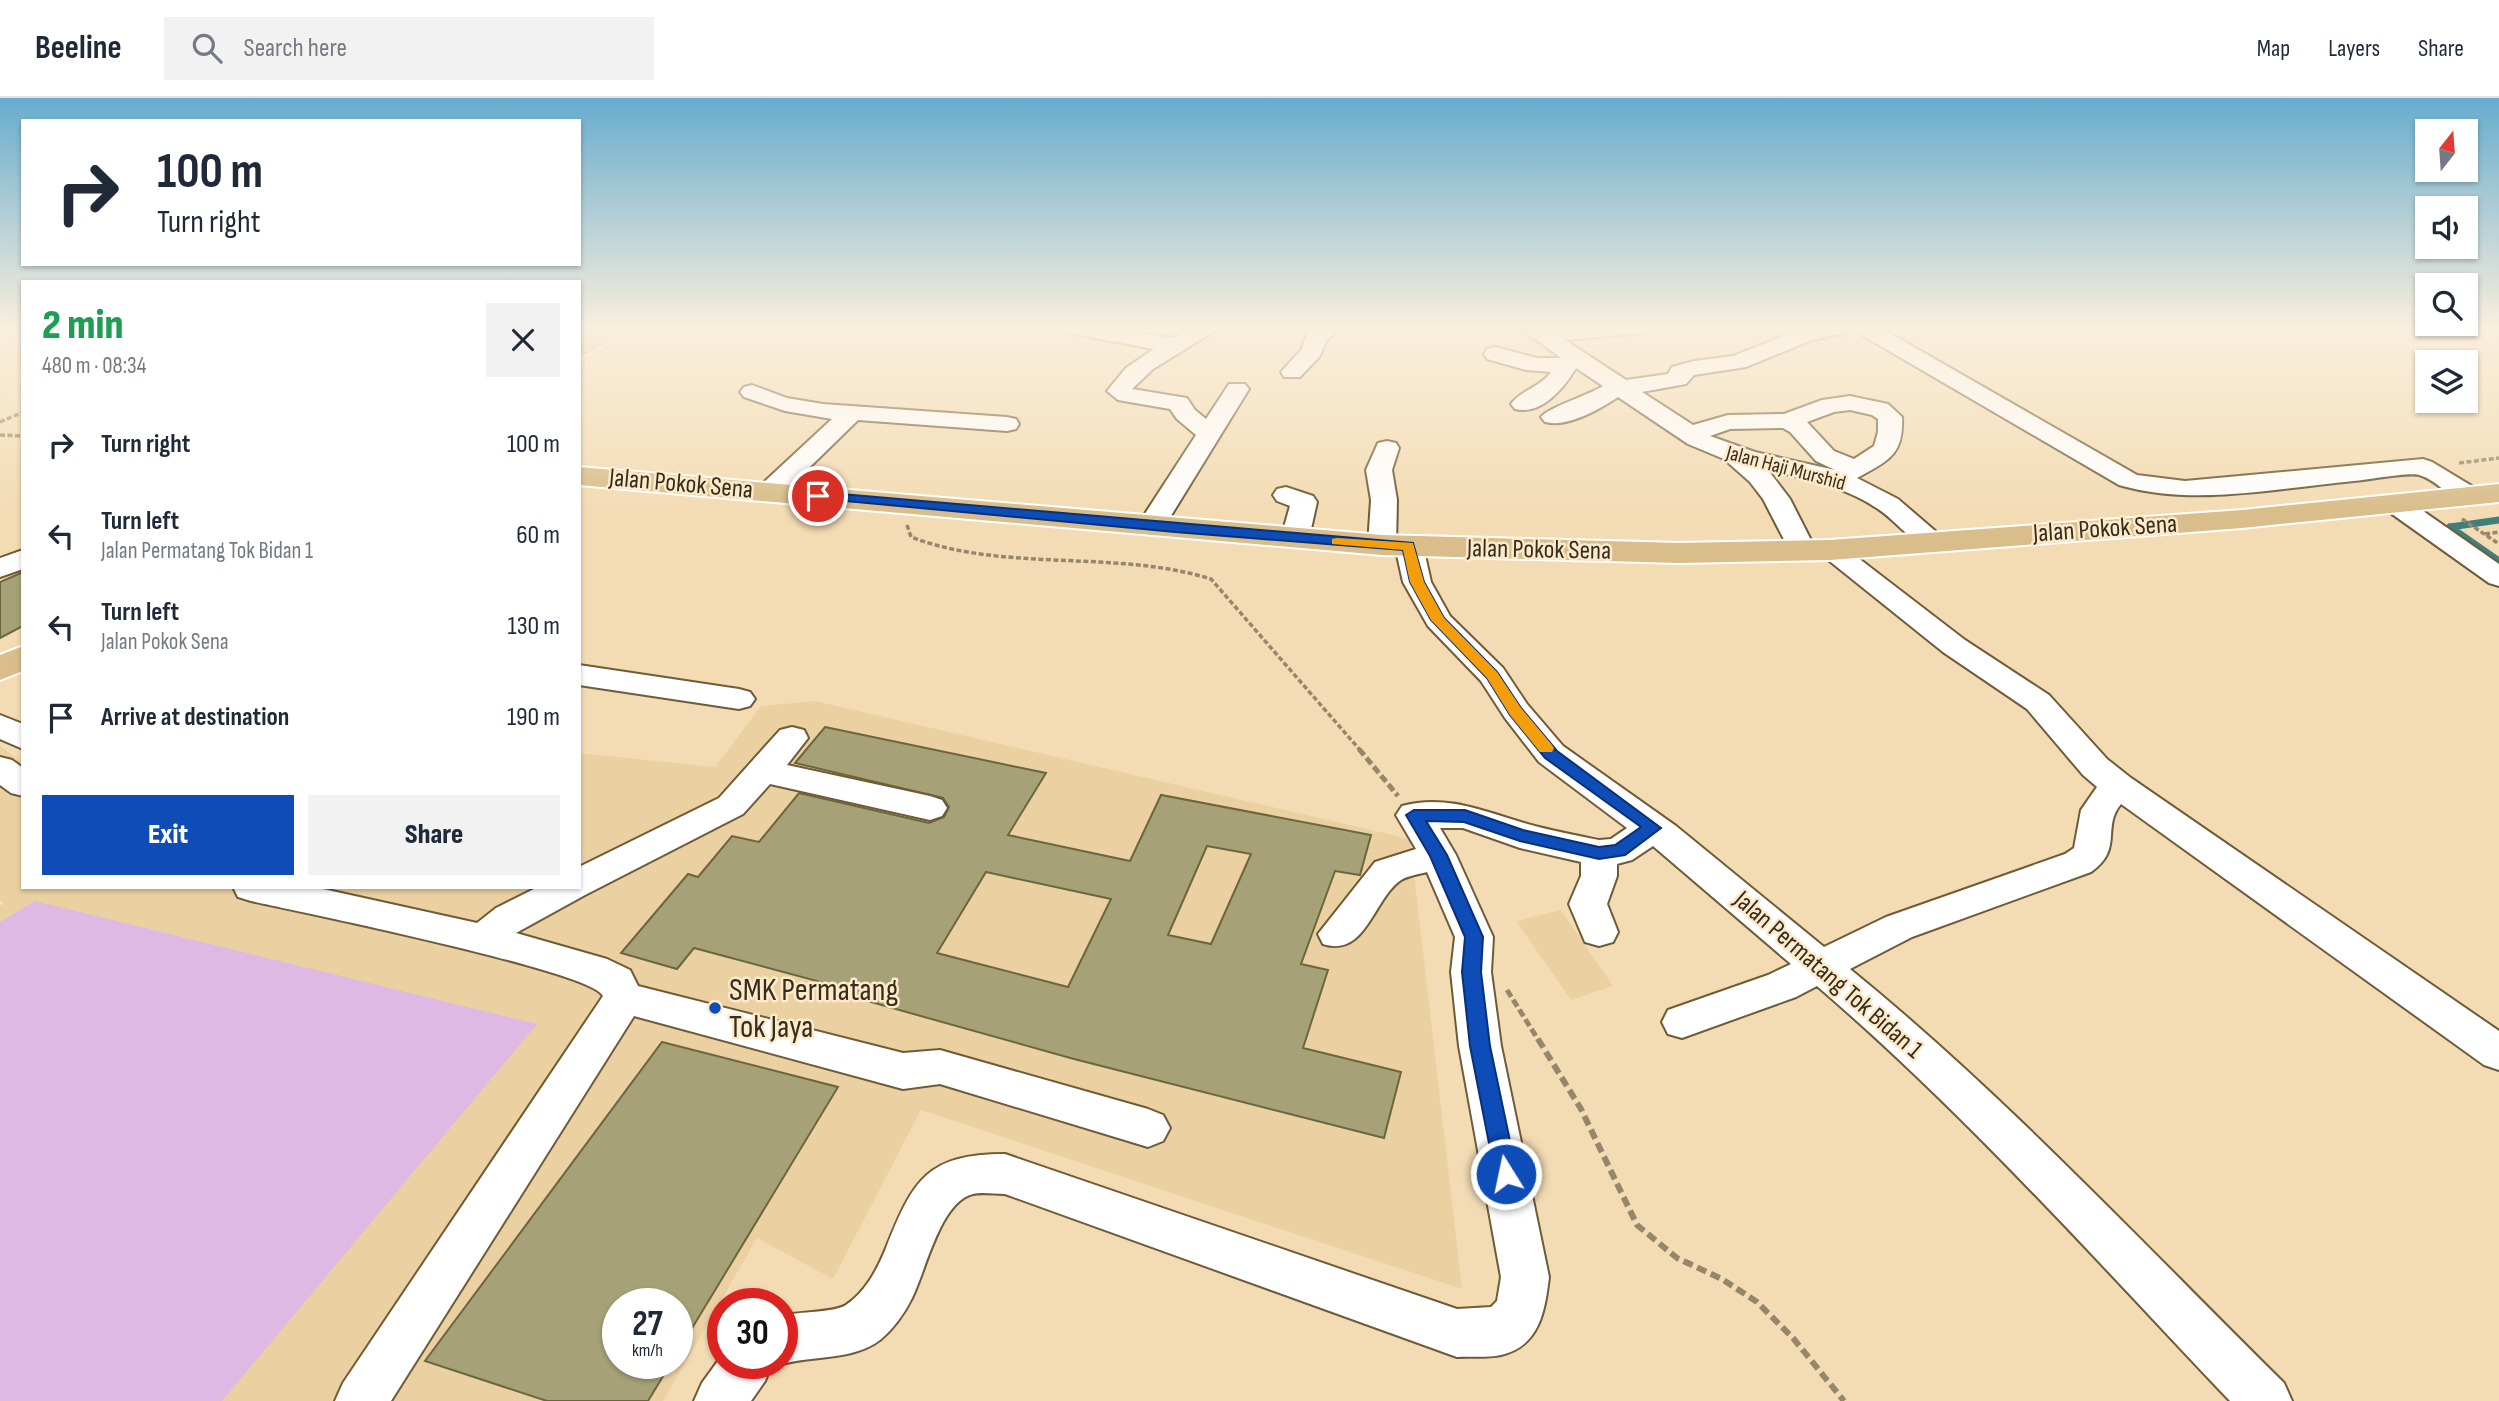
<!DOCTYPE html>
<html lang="en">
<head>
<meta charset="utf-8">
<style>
	:root { --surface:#fff; --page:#f2f2f3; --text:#1f2937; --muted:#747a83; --line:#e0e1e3; --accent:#0e4cb7 }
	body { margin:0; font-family:"Sofia Sans Condensed",sans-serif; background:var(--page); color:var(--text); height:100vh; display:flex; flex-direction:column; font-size:26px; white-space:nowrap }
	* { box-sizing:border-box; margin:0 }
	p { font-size:23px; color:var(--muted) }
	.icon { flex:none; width:38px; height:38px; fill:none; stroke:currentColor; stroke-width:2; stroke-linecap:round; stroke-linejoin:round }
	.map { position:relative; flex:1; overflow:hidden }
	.side { position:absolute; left:21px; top:182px; width:560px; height:609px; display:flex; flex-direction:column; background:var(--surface); border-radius:0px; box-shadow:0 2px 5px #0004 }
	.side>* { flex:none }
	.hud { position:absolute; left:21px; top:21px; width:560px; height:147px; border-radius:0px; box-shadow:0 2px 5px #0004; background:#fff; color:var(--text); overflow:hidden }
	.needle { width:46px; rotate:17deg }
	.fabs { position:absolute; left:2415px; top:21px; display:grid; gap:14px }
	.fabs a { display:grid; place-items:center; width:63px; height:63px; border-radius:0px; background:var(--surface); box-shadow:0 2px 5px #0004; font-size:35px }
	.speed { position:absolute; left:602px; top:1190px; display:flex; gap:14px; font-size:35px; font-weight:700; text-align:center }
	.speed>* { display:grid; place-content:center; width:91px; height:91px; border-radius:50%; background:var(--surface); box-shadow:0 2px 5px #0004; line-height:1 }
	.speed small { font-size:18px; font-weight:400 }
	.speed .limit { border:10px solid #d22; background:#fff; color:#111 }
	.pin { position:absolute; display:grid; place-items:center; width:60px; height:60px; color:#fff; margin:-30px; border:4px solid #fff; border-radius:50%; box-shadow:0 2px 7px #0007 }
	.me { position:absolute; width:77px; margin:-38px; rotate:350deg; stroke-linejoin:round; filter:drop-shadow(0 0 5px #0008) }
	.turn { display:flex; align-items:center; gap:24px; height:147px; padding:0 21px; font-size:32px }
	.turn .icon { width:91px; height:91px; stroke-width:2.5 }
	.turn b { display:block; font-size:49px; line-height:60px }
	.round { display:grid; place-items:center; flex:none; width:74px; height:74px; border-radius:0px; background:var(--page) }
	.summary { display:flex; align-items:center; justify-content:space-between; height:119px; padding:0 21px }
	h1 { font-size:42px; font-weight:800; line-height:52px; color:#1e9e55 }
	.action { display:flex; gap:14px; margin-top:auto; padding:14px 21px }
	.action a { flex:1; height:80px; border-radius:0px; background:var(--accent); color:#fff; font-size:28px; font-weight:800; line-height:80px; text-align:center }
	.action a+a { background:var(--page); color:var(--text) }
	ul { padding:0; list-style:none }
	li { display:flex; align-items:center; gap:21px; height:91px; padding:0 21px }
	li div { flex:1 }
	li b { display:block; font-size:26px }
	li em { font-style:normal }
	header { display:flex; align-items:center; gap:42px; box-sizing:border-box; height:98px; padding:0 35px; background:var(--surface); border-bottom:2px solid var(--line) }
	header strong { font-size:33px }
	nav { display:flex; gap:38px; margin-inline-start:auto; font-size:24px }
	.search { width:490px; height:63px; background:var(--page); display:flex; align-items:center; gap:18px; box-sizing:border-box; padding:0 24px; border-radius:0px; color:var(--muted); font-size:26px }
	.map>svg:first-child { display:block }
	.built { fill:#ebd0a2; fill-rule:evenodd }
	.green { fill:#ddb9e4 }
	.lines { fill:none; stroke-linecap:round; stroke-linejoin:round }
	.stream { stroke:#417e7e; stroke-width:7 }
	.building { fill:#a7a177; stroke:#6c663f; stroke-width:2; fill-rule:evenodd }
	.minor-casing { stroke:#6f5b37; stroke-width:4 }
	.major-casing { stroke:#fff; stroke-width:4 }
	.path-far2 { stroke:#97876a; stroke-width:3.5; stroke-dasharray:5 2.5; stroke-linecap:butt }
	.path-far1 { stroke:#97876a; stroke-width:5; stroke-dasharray:8 3.5; stroke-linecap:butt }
	.path { stroke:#97876a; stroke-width:6; stroke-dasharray:10 5; stroke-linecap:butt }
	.minor { fill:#fff; fill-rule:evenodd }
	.major { fill:#d9be8b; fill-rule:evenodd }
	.route { fill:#0e4cb7; stroke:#093177; stroke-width:2 }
	.slow { fill:#f59e0b }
	.poi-dot { fill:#0e4cb7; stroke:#fdeaca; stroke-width:2.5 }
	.labels { text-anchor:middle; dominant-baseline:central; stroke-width:5; stroke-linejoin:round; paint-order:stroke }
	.far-street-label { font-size:21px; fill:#362d1d; stroke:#fdeaca }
	.street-label { font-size:26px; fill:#362d1d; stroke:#fdeaca }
	.near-poi-label { font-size:32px; fill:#362d1d; stroke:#fdeaca; text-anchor:start }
</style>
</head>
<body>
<header>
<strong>Beeline</strong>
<div class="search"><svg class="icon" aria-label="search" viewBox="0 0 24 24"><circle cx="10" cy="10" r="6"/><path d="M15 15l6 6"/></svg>Search here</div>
<nav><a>Map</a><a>Layers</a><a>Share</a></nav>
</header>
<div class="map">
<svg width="2499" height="1303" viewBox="0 0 2499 1303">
	<rect width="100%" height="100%" fill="#f3dcb4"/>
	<g class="built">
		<path d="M815,603l595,138 52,450 -541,-179 -88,169 -76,-41 -94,163h-663v-495l4,-3 -4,-3v-154l23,17v124h556v-134l136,14 46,-61zM618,1206h59v59h-59z"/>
		<polygon points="1561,812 1613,888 1571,902 1516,823"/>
	</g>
	<polygon class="green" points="35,803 537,926 222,1303 0,1303 0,824"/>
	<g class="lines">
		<g class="stream">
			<polyline points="2450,429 2499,463"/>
			<polyline points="2450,429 2499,422"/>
		</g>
	</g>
	<g class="building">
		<polygon points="23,474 23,528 0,540 0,484"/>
		<path d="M825,629l221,46 -38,62 122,26 31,-66 210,40 -11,40 -25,-4 -34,93 27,6 -25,78 98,24 -17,66 -310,-79 -246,-69 4,-5 -138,-37 -17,21 -56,-16 67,-79 10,3 34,-41 27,6 40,-49 130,30 15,-6 5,-10 -6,-9 -148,-35zM1207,748l44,8 -40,90 -43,-9zM986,774l125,27 -43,88 -131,-34z"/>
		<polygon points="662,944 838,989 677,1255 677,1206 618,1206 618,1265 671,1265 648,1303 547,1303 425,1263"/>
	</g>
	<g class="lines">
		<defs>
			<g id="minor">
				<polygon points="1057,229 1108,229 1172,240 1193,229 1221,229 1153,271 1132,291 1187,300 1195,312 1206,321 1229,286 1245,286 1249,291 1161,434 1151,436 1141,434 1137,428 1196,337 1177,321 1170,311 1118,302 1107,293 1126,270 1154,251 1068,235 1060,234"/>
				<polygon points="1316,229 1344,229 1327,241 1320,258 1300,279 1284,279 1281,274 1301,252 1308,233"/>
				<path d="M1519,229h26l5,4 15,-4h89l-3,5 -8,1 -78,7 61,40 42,-6 4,-7 22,-6 39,-5 74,-29h72l258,148 48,6 238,-22 9,3 48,29 4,6 -4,6c-26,6 -38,-22 -61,-28 -11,-3 -51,5 -65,6 -76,7 -161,26 -235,4l-264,-154 -43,9 -66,27 -52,8 -8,9 -44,8 51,33 35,-10 56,-1 38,-14 28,-4 38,8 14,13c2,39 -15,44 -45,61l41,21 50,43 -4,6c-25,6 -44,-24 -63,-37 -34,-24 -73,-32 -113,-41l22,29 26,51 4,-6 10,-2 10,2 125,96 84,55 58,64 24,19 368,253v39l-15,-5 -363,-261c-20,24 3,45 -30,68l-179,65 -62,32c155,126 292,274 434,414l8,18h-62c-134,-141 -265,-288 -413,-415l-21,11 -114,41 -14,-4 -6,-12 6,-12 100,-35 23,-11 -138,-118 -21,14 -15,4v12l-10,28 11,28 -5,10 -14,4 -14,-4 -16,-38 12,-28v-14l-61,-14 -57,-20h-23l16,27 37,82 -2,35 10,74 48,231c-4,33 -9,69 -48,78 -14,3 -30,1 -44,2l-452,-163c-10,0 -23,-2 -32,0 -33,8 -47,76 -61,104 -8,16 -18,30 -32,42 -28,21 -66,15 -98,24l-3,-1h3v-47c17,-5 52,-3 64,-11 20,-14 31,-35 40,-57 27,-68 41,-94 119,-94l452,155 34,-2 6,-6 4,-24 -42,-231 -8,-74 4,-35 -28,-65c-7,2 -20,4 -26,8 -28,19 -35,78 -78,64l-5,-10 57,-72 41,-13 -20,-34 6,-9c43,-12 82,5 122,17 24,7 50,12 75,17l12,-1 16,-11 -88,-66 -34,-44 -24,-37 -53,-55 -25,-44 -8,-36 4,-6 10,-2 10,2 4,6 8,36 19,34 53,52 24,36 36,42 113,80 148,121 62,-30 179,-63 9,-6 7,-38 16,-23 -14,-12 -56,-66 -84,-57 -126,-101 -4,6 -10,2 -10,-2 -30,-58 -13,-17 -26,-23 -36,-15 -70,-47c-18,12 -51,31 -73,25l-4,-5c6,-9 48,-22 62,-31l-27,-18c-12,20 -35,48 -61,41l-4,-5c10,-14 30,-17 40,-32l-25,-2 -39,-11 -3,-5 3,-5 8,-2 42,11h24zM1850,312l22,5 6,4v13l-4,14 -20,13 -20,-8 -27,-29 27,-10zM1783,330l7,4 26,29 19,9 -80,-18 -45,-16 20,-7z"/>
				<polygon points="752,287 787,300 823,306 1007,319 1016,321 1019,326 1016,331 1007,333 858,322 779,399 770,401 761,399 757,393 761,387 832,321 785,313 744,299 740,294 744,289"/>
				<polygon points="1387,343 1396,345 1399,350 1392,372 1397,402 1396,447 1392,453 1382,455 1372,453 1368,447 1371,402 1366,372 1378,345"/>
				<polygon points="1286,389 1313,398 1317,404 1309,440 1305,446 1295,448 1285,446 1281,440 1290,408 1277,403 1273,397 1277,391"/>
				<polygon points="2394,397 2403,399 2499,466 2499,488 2489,485 2385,411 2381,405 2385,399"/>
				<polygon points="23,452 23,471 0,479 0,460"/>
				<polygon points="579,567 739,591 750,594 755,601 750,608 739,611 579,587"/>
				<polygon points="0,617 23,626 23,651 0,641"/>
				<path d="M792,629l12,3 4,8 -21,27 143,31 12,4 5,8 -5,8 -12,4 -160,-36 -27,30 -158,81 -69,38 91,26 23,11 8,16 265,67 37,-3 208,59 15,6 7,13 -7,13 -15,6 -208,-63 -37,5 -269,-73 -243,385h-56l8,-18 260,-387c-11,-25 -307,-85 -352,-95l-13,-4 -5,-10h81l163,36 19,-15 42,-21h41v-20l140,-69 61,-68z"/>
				<polygon points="0,659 12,662 23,670 23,698 11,695 0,687"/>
				<polygon points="723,1256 723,1265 772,1265 765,1283 751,1303 694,1303 702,1285"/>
			</g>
			<g id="major">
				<polygon points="597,229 627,229 624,234 588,256 579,259 579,240"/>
				<polygon points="579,369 1382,437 1679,445 1830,442 2242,412 2499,386 2499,404 2242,430 1830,462 1679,465 1382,457 579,387"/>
				<polygon points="23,548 23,573 0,582 0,557"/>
			</g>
		</defs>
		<use href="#minor" class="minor-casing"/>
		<use href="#major" class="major-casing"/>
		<g class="path-far2">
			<polyline points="0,324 23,314"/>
			<polyline points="0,337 23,338"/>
			<polyline points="2459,365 2499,360"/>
			<polyline points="2462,421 2499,446"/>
			<path d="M907,427l4,12c95,36 204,12 300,42l149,171"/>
			<polyline points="2485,436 2499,434"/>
		</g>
		<g class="path-far1">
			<polyline points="1359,651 1398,698"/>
			<polyline points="1507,892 1539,943"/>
		</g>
		<polyline class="path" points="1538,941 1581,1011 1637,1127 1677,1160 1722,1181 1757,1204 1793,1240 1844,1303"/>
		<use href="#minor" class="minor"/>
		<use href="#major" class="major"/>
	</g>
	<linearGradient id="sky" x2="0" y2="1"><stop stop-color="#67acce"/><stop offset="0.56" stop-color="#faefdd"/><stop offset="1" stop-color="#faefdd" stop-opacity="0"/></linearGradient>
	<rect width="2499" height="412" fill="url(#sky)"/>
	<polygon class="route" points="818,394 1413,445 1424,484 1444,520 1497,574 1521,610 1557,653 1661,730 1625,757 1599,761 1520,743 1464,724 1426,723 1447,757 1483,839 1481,874 1490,948 1517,1076 1514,1082 1506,1085 1498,1082 1495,1076 1470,948 1462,874 1465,839 1430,758 1406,717 1414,712 1465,712 1523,732 1599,749 1615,747 1641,729 1545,660 1510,617 1487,580 1431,522 1410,484 1403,452 1175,434 814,400 812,398"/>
	<polygon class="slow" points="1337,440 1413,445 1424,484 1444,520 1497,574 1521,610 1552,647 1554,650 1552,654 1540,654 1510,617 1487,580 1431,522 1410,484 1403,452 1332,446 1332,441"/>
	<circle class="poi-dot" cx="715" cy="910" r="7"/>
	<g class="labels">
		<g class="far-street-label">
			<text transform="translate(1786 370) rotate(15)">Jalan Haji Murshid</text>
		</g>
		<g class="street-label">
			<text transform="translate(681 386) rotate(5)">Jalan Pokok Sena</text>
			<text transform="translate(2105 431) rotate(-4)">Jalan Pokok Sena</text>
			<text transform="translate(1539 452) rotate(1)">Jalan Pokok Sena</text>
			<text transform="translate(1828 877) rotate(41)">Jalan Permatang Tok Bidan 1</text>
		</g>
		<g class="near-poi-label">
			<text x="729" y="892">SMK Permatang<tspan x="729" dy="37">Tok Jaya</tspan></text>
		</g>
	</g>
</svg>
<div class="fabs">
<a><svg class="needle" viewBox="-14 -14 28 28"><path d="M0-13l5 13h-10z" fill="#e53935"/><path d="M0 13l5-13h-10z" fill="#747a83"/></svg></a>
<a><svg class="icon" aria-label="sound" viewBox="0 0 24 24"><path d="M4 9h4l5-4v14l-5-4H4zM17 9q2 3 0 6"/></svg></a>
<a><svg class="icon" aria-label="search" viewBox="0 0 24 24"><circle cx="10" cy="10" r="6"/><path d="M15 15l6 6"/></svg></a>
<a><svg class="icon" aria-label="layers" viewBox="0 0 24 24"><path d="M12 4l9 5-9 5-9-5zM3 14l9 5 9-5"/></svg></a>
</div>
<div class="speed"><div>27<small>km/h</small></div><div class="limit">30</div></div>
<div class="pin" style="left:818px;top:398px;background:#d93025"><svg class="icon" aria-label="arrive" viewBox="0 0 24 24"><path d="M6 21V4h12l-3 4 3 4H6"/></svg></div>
<svg class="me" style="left:1506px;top:1076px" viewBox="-20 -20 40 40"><circle r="17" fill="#0e4cb7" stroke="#fff" stroke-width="3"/><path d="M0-11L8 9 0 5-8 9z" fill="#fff"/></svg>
<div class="hud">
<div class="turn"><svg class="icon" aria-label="right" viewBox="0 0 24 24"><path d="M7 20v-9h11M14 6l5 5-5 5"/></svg><div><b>100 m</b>Turn right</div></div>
</div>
<section class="side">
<div class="summary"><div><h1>2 min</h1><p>480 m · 08:34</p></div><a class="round"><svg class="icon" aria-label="close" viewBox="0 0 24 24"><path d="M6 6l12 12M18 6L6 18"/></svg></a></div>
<ul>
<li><svg class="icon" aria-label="right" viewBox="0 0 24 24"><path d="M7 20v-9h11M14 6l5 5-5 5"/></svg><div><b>Turn right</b></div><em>100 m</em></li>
<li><svg class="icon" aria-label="left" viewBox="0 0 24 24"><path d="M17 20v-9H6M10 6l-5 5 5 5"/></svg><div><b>Turn left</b><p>Jalan Permatang Tok Bidan 1</p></div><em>60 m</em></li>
<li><svg class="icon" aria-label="left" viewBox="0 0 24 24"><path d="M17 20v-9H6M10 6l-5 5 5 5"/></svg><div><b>Turn left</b><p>Jalan Pokok Sena</p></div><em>130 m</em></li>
<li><svg class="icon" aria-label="arrive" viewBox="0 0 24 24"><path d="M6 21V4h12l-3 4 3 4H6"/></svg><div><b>Arrive at destination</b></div><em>190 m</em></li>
</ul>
<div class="action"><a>Exit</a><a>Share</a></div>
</section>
</div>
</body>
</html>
